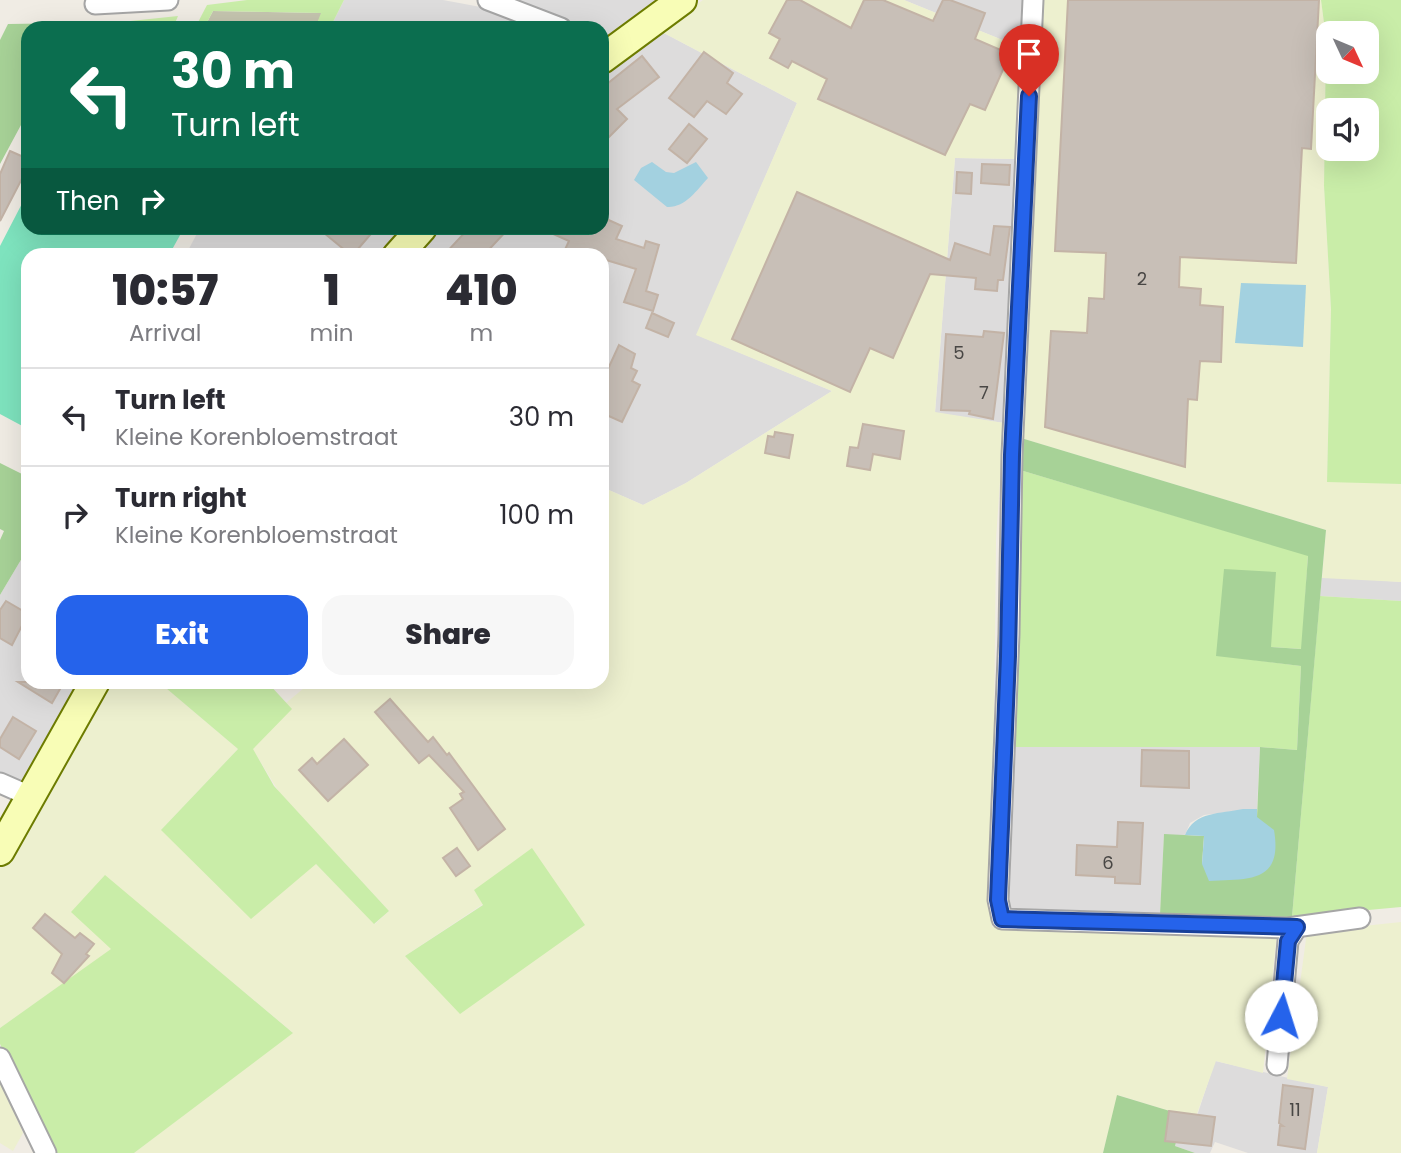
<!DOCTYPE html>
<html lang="en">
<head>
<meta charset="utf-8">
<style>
	:root { --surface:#fff; --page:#f7f7f7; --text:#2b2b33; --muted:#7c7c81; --line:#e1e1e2; --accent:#2563eb }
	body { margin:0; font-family:Poppins,sans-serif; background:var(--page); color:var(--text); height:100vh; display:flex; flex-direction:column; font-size:26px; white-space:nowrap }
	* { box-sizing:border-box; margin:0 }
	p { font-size:23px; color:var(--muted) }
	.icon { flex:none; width:38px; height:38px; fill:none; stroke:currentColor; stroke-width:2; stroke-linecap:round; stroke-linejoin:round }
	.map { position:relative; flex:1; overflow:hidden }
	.drawer { position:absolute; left:21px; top:248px; width:588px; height:441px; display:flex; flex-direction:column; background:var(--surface); border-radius:21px; box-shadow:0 7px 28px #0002 }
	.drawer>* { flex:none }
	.top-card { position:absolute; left:21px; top:21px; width:588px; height:214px; border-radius:21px; box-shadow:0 7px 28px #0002; background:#0b6e4f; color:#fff; overflow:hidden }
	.needle { width:46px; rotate:134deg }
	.controls { position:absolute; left:1316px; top:21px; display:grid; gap:14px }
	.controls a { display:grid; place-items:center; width:63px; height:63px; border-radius:14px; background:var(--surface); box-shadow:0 7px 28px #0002; font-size:35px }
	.pin { position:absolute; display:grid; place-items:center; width:60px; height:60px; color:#fff; margin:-72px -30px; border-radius:50% 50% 50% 0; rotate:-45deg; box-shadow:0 0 7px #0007 }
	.pin .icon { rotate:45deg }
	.me { position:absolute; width:77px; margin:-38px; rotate:5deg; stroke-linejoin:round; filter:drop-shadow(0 0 5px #0008) }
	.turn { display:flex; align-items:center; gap:24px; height:147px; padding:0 35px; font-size:32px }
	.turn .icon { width:91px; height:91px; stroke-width:2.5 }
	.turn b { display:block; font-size:49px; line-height:60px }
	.then { display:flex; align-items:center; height:66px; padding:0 35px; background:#0003; gap:14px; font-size:26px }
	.eta { display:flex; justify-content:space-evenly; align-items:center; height:119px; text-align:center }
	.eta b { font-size:42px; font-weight:800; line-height:49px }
	.button { display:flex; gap:14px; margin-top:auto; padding:14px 35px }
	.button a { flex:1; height:80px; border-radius:21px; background:var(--accent); color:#fff; font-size:28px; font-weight:800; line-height:80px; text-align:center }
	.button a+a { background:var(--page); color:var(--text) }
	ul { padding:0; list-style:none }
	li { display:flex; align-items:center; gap:21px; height:98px; padding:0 35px; border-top:2px solid var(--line) }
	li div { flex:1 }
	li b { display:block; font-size:26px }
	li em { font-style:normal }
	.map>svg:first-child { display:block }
	.residential { fill:#dddcdc }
	.construction { fill:#c5c5af }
	.farmland { fill:#edf0cf; fill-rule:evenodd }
	.grass { fill:#c9eda8; fill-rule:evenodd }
	.forest { fill:#a7d297 }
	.pitch { fill:#7ee3be }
	.water { fill:#a3d1e0 }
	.building { fill:#c8bfb7; stroke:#c3b3a6; stroke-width:2 }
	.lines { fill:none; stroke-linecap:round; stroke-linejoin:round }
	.street-casing { stroke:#a6a6a6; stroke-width:23 }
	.secondary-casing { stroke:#6d7c00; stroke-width:32 }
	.street { stroke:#fff; stroke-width:19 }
	.secondary { stroke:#f8fdb6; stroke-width:28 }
	.route-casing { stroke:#184099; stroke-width:18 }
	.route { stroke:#2563eb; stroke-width:12 }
	.labels { text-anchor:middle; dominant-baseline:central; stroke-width:5; stroke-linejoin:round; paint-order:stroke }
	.number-label { font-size:18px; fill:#494745 }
</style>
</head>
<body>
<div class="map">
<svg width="1401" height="1153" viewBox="0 0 1401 1153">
	<rect width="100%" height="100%" fill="#f0ece4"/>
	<g class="residential">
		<polygon points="344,0 443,0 486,8 537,28 330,28"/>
		<polygon points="502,0 660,0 604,42 602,28 579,28"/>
		<polygon points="904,0 1024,0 1022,48"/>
		<polygon points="660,31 797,103 697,335 832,391 686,483 643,505 602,487 602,256 412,256 437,228 602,228 602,77"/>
		<polygon points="955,158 1017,159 1004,423 935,413"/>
		<polygon points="200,228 409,228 384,255 185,256"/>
		<polygon points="28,548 28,682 86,683 29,785 0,773 0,595"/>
		<polygon points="1334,577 1401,582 1401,601 1320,596 1322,578"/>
		<polygon points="1014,747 1260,747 1257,809 1204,815 1190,823 1185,835 1164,835 1160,914 1008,911"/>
		<polygon points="1215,1061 1328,1087 1317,1153 1248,1153 1215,1142 1210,1153 1195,1153 1175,1146 1183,1115 1196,1119"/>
	</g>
	<polygon class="construction" points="213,11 322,13 315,28 204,28"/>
	<g class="farmland">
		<path d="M703,0h201l118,48 -5,111 -62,-1 -20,254 69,11 -8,116 -4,388 285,4 -14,142 -47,-12 -21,58 -77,-24 -15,58h-969l158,-121 -187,-156 7,73 -112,79v-160l110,-185h50l78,66 -76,80 154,35 59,60 14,-13 -110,-119 -27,-44 39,-39 -5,-6 24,-20 292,-1v-195l41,18 43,-22 146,-92 -136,-56 101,-232 -137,-72zM474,890l89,5 22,30 -180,31 78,-52z"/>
		<polygon points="1040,0 1321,0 1326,38 1324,186 1331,309 1327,481 1401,484 1401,582 1322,578 1326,530 1021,438"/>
		<polygon points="1401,922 1401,1153 1317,1153 1328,1087 1287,1079 1307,932"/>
		<polygon points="0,1080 23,1133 13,1151 0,1143"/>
	</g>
	<g class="grass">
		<polygon points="247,0 344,0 330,28 315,28 321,13 213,11 204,28 195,28 207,5"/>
		<path d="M1321,0h80v484l-74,-2 4,-173 -7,-123 2,-148zM1328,33h39v39h-39zM1367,110v39h-39v-39z"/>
		<polygon points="178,16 173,28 100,28 102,24"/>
		<polygon points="1020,470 1308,555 1302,649 1271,647 1216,655 1301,666 1297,750 1260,747 1014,747"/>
		<polygon points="1320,596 1401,601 1401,907 1292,917"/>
		<polygon points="160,683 268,683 292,709 253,749 274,786 389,911 374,924 316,864 251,919 161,830 238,749"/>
		<polygon points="532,848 585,925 460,1014 405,956 483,905 474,890"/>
		<polygon points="105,875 293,1033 134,1153 53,1153 0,1044 0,1028 111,949 71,912"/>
	</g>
	<g class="forest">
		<polygon points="76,23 73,28 28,28 28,112 0,164 0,40 8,24"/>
		<polygon points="1021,438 1326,530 1292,917 1160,914 1164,834 1204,836 1202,864 1257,817 1260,747 1297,750 1301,666 1216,656 1224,569 1276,572 1271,647 1301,649 1308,556 1020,470"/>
		<polygon points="0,463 28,477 28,548 0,595 0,540 4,531 0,529"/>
		<polygon points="1117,1095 1183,1115 1175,1146 1195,1153 1103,1153"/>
	</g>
	<polygon class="pitch" points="28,192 28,228 184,228 169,255 28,256 28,429 0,414 0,246"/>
	<g class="water">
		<path d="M652,162l14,10 8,1 22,-11 12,16c-11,12 -23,30 -41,29l-33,-27 7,-12z"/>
		<polygon points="1241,283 1306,285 1303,347 1235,343"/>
		<path d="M1243,809h14v8l17,13c9,53 -25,49 -65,51l-7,-17 2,-28 -19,-1c10,-24 35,-21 58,-26z"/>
	</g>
	<g class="building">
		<polygon points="787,0 800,0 851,28 864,0 883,0 933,21 943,0 950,0 985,13 975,39 1010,54 985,110 970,104 945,155 818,99 827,79 792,61 788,68 770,58 780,39 769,33"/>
		<polygon points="1068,0 1319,0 1311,149 1302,148 1296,263 1180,257 1179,287 1201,289 1200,305 1223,307 1221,362 1200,361 1197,400 1188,399 1185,467 1045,427 1051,331 1087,333 1089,298 1104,299 1106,253 1055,251"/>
		<polygon points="704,52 733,73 727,83 742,94 726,114 707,101 694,117 669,98"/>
		<polygon points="642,56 659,77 617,109 627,119 602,144 602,88"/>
		<polygon points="689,124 707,139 687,163 669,149"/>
		<polygon points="10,151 28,159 28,167 0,221 0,174"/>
		<polygon points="982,164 1010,165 1009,185 981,183"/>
		<polygon points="957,172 972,173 971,194 956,193"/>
		<polygon points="797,192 950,260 955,243 990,255 994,226 1010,227 1003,280 998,280 997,291 975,289 976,278 930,274 893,358 870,348 850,392 732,339"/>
		<polygon points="602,217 622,226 616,239 644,248 646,241 659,245 646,291 658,295 653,311 624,302 636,269 606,260 602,269 602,256 562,256 569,241 540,228 602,228"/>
		<polygon points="318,228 376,228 352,256"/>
		<polygon points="469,228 509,228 483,256 443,256"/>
		<polygon points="652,313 674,323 668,337 646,328"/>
		<polygon points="984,331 1004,333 993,419 969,414 970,411 941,410 946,334 983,337"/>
		<polygon points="619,345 635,354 631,368 637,371 632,381 640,385 622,422 602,413 602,382"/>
		<polygon points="863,424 904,431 900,459 873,454 870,470 847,466 850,447 858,448"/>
		<polygon points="775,432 793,435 789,458 765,453 768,436 774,437"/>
		<polygon points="6,601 28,614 12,645 0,638 0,610"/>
		<polygon points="18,682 64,682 52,703"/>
		<polygon points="390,699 428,742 433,737 447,755 449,753 505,829 478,850 450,808 463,799 460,794 464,792 429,755 419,763 375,712"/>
		<polygon points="13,717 36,731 19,759 0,747 0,739"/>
		<polygon points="344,739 368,765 328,801 299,770 312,758 317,764"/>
		<polygon points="1142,750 1189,751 1189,788 1141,786"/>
		<polygon points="1118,822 1143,823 1140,884 1115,883 1115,877 1076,875 1077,845 1117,847"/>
		<polygon points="457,848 470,866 456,876 443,858"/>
		<polygon points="45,914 75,938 80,933 94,944 86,954 89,956 64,983 52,973 62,954 33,928"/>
		<polygon points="1283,1085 1313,1089 1305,1149 1278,1145 1280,1126 1283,1126 1279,1123"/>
		<polygon points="1169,1111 1215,1117 1211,1146 1165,1141"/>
	</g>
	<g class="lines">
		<defs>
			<g id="street">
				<polyline points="488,0 561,28"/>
				<polyline points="1033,0 1012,455 1009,634 998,900 1002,919 1288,928 1360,918"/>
				<polyline points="95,4 168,0"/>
				<polyline points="0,783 32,797"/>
				<polyline points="0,1058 46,1153"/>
				<polyline points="1277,1065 1288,941 1297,927"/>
			</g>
			<g id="secondary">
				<polyline points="602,59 682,0"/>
				<polyline points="397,256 422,228"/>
				<polyline points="0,851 95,682"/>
			</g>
		</defs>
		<use href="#street" class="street-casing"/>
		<use href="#secondary" class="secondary-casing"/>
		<use href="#street" class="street"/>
		<use href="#secondary" class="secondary"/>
	</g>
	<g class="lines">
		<defs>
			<polyline id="route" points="1029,96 1012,455 1008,656 998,900 1002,919 1297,927 1288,941 1281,1016"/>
		</defs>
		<use href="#route" class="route-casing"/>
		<use href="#route" class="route"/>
	</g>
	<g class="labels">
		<g class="number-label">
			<text x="1142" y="278">2</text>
			<text x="959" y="352">5</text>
			<text x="984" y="392">7</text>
			<text x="1108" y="862">6</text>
			<text x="1295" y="1109">11</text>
		</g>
	</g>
</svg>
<div class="controls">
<a><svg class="needle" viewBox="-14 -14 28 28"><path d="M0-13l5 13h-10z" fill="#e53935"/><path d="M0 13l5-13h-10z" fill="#7c7c81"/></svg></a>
<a><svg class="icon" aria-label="sound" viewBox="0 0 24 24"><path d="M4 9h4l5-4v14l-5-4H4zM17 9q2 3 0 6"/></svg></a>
</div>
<div class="pin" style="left:1029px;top:96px;background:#d93025"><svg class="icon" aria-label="arrive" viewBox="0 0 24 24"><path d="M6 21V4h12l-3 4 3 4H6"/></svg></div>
<svg class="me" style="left:1281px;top:1016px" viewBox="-20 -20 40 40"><circle r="19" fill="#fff"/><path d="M0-13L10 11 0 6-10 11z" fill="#2563eb"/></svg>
<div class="top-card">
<div class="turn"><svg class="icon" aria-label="left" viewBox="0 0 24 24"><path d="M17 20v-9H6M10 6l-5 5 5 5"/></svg><div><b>30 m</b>Turn left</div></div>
<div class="then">Then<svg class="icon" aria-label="right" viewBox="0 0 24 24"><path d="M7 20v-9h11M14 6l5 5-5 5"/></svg></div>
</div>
<section class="drawer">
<div class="eta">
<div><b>10:57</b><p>Arrival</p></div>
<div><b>1</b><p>min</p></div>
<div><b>410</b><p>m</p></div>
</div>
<ul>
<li><svg class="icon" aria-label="left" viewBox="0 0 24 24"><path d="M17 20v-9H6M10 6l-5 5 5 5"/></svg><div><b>Turn left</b><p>Kleine Korenbloemstraat</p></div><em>30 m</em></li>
<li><svg class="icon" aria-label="right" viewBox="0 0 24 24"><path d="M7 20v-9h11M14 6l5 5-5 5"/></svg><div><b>Turn right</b><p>Kleine Korenbloemstraat</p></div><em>100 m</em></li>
</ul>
<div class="button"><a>Exit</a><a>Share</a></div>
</section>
</div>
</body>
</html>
